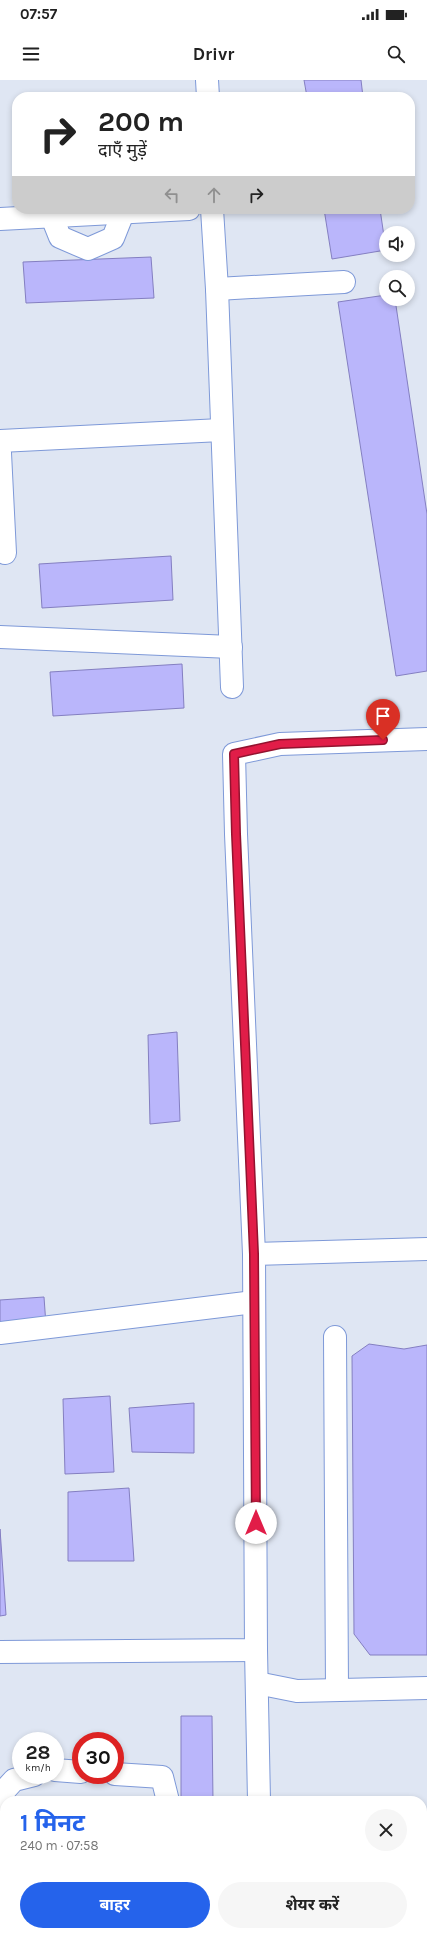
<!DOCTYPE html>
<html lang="hi">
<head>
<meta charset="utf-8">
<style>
	:root { --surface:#fff; --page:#f6f6f6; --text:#222; --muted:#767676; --accent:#2563eb }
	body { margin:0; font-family:Karla,"Noto Sans Devanagari",sans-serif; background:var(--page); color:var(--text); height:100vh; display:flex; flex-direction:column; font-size:15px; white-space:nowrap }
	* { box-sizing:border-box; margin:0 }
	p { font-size:13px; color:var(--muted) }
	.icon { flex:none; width:22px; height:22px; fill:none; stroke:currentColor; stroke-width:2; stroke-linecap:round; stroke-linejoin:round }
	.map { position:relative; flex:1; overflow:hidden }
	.details { position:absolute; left:0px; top:1716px; width:427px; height:140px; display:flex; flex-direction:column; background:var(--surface); border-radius:16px 16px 0 0; box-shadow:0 2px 6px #0003 }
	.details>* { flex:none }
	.top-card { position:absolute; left:12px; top:12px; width:403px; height:122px; border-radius:16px; box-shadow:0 2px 6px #0003; background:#fff; color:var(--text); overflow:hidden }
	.fabs { position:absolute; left:379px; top:146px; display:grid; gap:8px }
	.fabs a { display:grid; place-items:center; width:36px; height:36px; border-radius:50%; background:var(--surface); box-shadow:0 2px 6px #0003; font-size:20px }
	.speed { position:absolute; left:12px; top:1652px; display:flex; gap:8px; font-size:20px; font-weight:700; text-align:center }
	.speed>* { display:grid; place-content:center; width:52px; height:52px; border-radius:50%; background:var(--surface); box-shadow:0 2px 6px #0003; line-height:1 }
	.speed small { font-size:10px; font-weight:400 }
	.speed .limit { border:6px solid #d22; background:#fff; color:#111 }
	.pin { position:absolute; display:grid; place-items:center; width:34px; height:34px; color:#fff; margin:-41px -17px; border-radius:50% 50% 50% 0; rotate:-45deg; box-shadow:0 0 4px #0007 }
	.pin .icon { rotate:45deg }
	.me { position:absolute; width:44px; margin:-22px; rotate:0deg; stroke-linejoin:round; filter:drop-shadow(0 0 3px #0008) }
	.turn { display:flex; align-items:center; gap:14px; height:84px; padding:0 20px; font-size:18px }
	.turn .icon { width:52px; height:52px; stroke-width:2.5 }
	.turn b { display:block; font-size:28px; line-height:34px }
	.lanes { display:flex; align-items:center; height:38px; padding:0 20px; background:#0003; justify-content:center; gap:20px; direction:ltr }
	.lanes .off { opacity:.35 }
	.round { display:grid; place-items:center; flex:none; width:42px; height:42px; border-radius:21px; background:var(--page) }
	.summary { display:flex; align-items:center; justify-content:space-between; height:68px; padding:0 20px }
	h1 { font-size:24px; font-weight:700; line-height:30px; color:var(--accent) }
	.primary-button { display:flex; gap:8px; margin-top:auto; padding:8px 20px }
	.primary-button a { flex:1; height:46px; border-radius:24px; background:var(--accent); color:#fff; font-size:16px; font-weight:700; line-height:46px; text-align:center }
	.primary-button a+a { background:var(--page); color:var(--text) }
	.status { display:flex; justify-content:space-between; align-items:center; height:28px; padding:0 20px; background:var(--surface); direction:ltr }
	.status svg { height:11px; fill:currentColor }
	header { display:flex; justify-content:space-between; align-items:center; height:52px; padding:0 20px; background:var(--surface); font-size:18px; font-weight:700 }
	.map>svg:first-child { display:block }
	.building { fill:#bab6fb; stroke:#847fc1 }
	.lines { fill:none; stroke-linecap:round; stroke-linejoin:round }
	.minor-casing { stroke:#7e99d8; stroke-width:24 }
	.minor { stroke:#fff; stroke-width:22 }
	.route-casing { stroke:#92132f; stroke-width:10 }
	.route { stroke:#e11d48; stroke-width:7 }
</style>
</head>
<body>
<div class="status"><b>07:57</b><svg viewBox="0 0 49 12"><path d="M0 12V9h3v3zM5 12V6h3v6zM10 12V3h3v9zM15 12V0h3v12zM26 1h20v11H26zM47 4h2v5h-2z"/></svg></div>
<header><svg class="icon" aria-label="menu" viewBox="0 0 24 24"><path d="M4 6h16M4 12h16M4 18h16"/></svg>Drivr<svg class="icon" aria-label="search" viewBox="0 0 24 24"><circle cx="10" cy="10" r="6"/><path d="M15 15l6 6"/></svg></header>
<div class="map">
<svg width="427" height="1856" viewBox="0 0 427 1856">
	<rect width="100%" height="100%" fill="#dfe6f3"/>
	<g class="building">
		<polygon points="304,0 361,0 363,17 307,17"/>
		<polygon points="15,55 17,55 17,86"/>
		<polygon points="324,129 380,129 386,170 332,179"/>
		<polygon points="151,177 154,218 26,223 23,182"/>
		<polygon points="386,215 386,219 395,219 427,434 427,591 396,596 338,222"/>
		<polygon points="171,476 173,520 42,528 39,484"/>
		<polygon points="182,584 184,628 53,636 50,592"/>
		<polygon points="177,952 180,1041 150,1044 148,955"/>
		<polygon points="44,1217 46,1245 0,1246 0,1220"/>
		<polygon points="369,1264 404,1269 427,1265 427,1575 370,1575 354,1554 352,1276"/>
		<polygon points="110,1316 114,1392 65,1394 63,1319"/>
		<polygon points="194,1323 194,1373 132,1372 129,1328"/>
		<polygon points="129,1408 134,1481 68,1481 68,1412"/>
		<polygon points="0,1449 6,1535 0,1536"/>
		<polygon points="181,1636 212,1636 213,1721 181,1721"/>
		<rect x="23" y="1851" width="136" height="5"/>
	</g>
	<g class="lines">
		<defs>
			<g id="minor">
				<polyline points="207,0 208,17"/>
				<polyline points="56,129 52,137 60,157 88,169 113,158 123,133 120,129"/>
				<polyline points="212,129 217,209 232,607"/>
				<polyline points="0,139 189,129"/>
				<polyline points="217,209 344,202"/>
				<polyline points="0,361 221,350"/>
				<polyline points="0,373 5,473"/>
				<polyline points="0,557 231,567"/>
				<polyline points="254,1174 236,754 234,674 280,664 427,659"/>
				<polyline points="0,1253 254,1222"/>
				<polyline points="335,1257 337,1610"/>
				<polyline points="256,1570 259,1721"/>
				<polyline points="0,1572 256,1570 254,1174 427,1169"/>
				<polyline points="257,1603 297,1611 427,1608"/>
				<polyline points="55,1690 81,1692"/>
				<polyline points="115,1694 162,1697 168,1721"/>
				<polyline points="0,1761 4,1711 14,1700 34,1695"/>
				<polyline points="422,1788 427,1790"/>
				<polyline points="181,1851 181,1856"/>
				<polyline points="262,1851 262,1856"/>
				<polyline points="323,1851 323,1856"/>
				<polyline points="376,1851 376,1856"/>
			</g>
		</defs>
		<use href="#minor" class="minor-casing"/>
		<use href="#minor" class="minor"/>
	</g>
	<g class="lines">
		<defs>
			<polyline id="route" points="256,1443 254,1174 236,754 234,674 280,664 383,660"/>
		</defs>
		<use href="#route" class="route-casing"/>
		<use href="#route" class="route"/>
	</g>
</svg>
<div class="fabs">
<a><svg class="icon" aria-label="sound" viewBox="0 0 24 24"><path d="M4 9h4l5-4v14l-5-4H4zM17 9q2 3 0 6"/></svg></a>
<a><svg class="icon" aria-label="search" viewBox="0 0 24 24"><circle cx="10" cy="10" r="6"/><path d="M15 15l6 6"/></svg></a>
</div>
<div class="speed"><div>28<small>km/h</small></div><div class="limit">30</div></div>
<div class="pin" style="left:383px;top:660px;background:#d93025"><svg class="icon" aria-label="arrive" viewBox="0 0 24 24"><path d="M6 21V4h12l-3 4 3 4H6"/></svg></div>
<svg class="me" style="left:256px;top:1443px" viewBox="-20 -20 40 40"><circle r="19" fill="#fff"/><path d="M0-13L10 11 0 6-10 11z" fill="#e11d48"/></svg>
<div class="top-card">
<div class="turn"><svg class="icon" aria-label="right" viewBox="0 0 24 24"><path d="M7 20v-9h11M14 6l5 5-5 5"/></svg><div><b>200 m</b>दाएँ मुड़ें</div></div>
<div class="lanes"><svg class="icon off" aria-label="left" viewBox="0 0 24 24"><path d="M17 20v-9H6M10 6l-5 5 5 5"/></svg><svg class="icon off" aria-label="ahead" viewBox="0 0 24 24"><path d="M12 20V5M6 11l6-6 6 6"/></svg><svg class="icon" aria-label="right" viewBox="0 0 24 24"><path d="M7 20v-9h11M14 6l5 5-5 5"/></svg></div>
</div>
<section class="details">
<div class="summary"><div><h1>1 मिनट</h1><p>240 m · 07:58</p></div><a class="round"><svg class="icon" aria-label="close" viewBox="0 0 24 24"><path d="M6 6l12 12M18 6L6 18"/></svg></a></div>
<div class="primary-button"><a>बाहर</a><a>शेयर करें</a></div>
</section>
</div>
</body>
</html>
